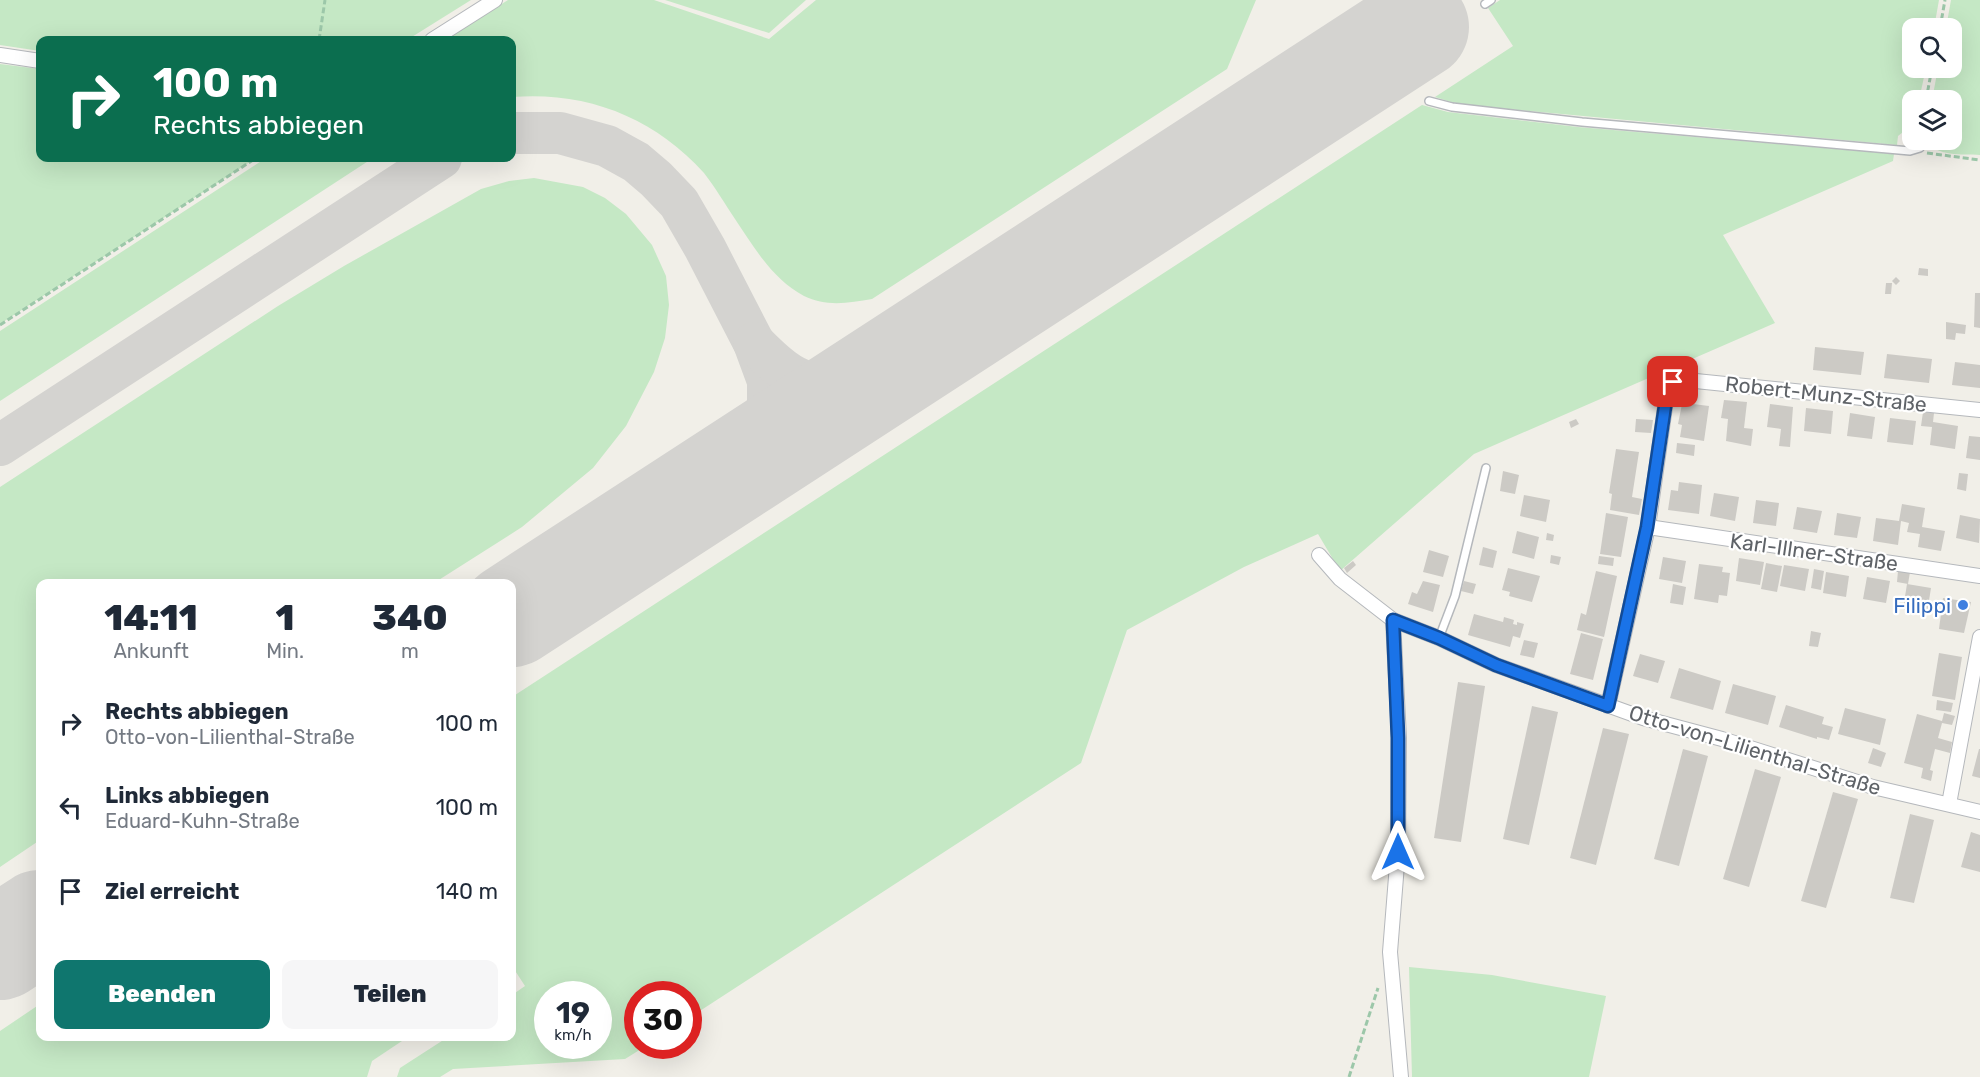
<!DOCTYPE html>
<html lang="de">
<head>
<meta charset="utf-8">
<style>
	:root { --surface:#fff; --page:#f6f6f7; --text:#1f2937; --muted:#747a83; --accent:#0f766e }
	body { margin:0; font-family:Rubik,sans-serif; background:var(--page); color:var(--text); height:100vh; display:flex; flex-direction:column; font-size:22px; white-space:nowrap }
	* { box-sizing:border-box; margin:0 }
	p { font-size:20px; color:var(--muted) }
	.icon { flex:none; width:33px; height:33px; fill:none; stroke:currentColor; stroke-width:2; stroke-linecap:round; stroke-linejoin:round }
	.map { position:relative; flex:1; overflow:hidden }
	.drawer { position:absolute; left:36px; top:579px; width:480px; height:462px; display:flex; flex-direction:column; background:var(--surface); border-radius:12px; box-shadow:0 6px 24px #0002 }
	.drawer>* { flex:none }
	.top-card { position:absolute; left:36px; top:36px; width:480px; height:126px; border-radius:12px; box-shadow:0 6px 24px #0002; background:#0b6e4f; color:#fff; overflow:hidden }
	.tools { position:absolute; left:1902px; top:18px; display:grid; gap:12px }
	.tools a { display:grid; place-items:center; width:60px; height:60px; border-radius:12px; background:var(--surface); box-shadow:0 6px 24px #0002; font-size:30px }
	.speed { position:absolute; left:534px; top:981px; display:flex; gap:12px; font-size:30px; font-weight:700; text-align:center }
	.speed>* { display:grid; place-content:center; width:78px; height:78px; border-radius:50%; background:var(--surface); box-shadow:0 6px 24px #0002; line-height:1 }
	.speed small { font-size:15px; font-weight:400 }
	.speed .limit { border:9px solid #d22; background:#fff; color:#111 }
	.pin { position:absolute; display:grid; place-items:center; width:51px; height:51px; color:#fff; margin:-26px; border-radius:12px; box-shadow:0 3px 9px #0006 }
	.me { position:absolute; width:66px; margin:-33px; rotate:0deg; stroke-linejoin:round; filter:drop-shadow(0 0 4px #0008) }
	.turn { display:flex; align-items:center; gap:21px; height:126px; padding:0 18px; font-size:27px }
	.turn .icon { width:78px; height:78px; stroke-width:2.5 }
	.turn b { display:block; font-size:42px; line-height:51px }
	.eta { display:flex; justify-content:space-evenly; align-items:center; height:102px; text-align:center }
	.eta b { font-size:36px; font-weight:800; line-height:42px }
	.button { display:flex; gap:12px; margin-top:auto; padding:12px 18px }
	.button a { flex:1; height:69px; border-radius:12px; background:var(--accent); color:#fff; font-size:24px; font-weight:800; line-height:69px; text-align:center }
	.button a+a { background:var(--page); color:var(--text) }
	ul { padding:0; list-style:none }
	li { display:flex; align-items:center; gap:18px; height:84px; padding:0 18px }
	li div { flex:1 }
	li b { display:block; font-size:22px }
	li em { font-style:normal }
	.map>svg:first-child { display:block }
	.green { fill:#c5e8c5; fill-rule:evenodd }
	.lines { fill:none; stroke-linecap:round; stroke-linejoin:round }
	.taxiway { stroke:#d4d3d0; stroke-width:42 }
	.runway { stroke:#d4d3d0; stroke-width:104 }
	.building { fill:#cccac5 }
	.lane-casing { stroke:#b5b8bc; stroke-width:10 }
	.street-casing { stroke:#b5b8bc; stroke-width:16 }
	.path { stroke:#9cc7a9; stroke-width:3; stroke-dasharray:6 3; stroke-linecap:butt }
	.lane { stroke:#fff; stroke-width:7 }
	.street { stroke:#fff; stroke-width:14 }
	.route-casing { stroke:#114b97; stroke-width:15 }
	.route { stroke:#1a73e8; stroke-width:10 }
	.shop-dot { fill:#3f7fe0; stroke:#fff; stroke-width:2 }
	.labels { text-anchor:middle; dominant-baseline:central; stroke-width:4.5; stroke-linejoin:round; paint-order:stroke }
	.street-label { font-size:21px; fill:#5f6368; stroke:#fff }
	.shop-label { font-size:21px; fill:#366cbe; stroke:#fff; text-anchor:end }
</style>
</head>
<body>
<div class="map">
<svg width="1980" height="1077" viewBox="0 0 1980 1077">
	<rect width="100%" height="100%" fill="#f1efe8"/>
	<g class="green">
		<polygon points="0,0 471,0 407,40 40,40 40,51 0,45"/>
		<path d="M508,0h146l115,39 47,-39h440l-29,69 -355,230c-23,4 -46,8 -68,-3 -32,-17 -50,-49 -69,-77 -10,-15 -20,-32 -31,-46 -50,-56 -118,-82 -192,-76v-57h-67z"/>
		<polygon points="665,0 806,0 769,33"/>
		<polygon points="1500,0 1939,0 1934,28 1912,28 1912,68 1926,68 1919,100 1912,100 1912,125 1898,136 1897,145 1476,106 1451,102 1435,97 1513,46 1488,8"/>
		<path d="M1951,0h29v155c-18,-1 -44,2 -54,-15h26v-40h-20l6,-32h14v-40h-6z"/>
		<polygon points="0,64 40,69 40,158 256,158 0,324"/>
		<path d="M1422,105l26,7 130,15 316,27 -1,7 -170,74 52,88 -301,131 -134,117 -22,-37 -74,33 -117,63 -46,133 -392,255 -1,-24h-50v52h8l-21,13 -172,10 -13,8h-43l3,-9 48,-31 64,-1v-41l13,-9 -13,-20v-269zM548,994h50v52h-50z"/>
		<polygon points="266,158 373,158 0,401 0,331"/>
		<polygon points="534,178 583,187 605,198 626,214 652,245 666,276 669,305 665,338 654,372 626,426 593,468 522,527 434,583 40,584 40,840 0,867 0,487 278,306 344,266 481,189 509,181"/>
		<polygon points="1409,967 1492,975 1606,996 1589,1077 1412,1077"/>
		<polygon points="40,1004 40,1036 408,1037 372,1061 367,1077 0,1077 0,1031"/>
	</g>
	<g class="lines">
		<g class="taxiway">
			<polyline points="512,133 560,133 607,146 636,162 656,179 679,203 705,248 754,343 768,381 768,402 765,417 747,462"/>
			<path d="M754,343c45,46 58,46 120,36"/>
			<polyline points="0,445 441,158"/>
		</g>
		<g class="runway">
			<polyline points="512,615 1417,27"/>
			<polyline points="0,948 40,922"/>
		</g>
	</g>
	<g class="building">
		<polygon points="1919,268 1928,269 1928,276 1918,275"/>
		<polygon points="1896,277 1900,281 1896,285 1892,281"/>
		<polygon points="1886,283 1892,283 1891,294 1885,294"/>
		<polygon points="1975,293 1980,293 1980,328 1974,327"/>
		<polygon points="1946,322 1966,325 1965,334 1956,333 1955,340 1946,339"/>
		<polygon points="1815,347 1864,352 1861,375 1813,370"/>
		<polygon points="1887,354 1932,359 1929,383 1884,378"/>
		<polygon points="1955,362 1980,365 1980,388 1952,385"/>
		<polygon points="1724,400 1747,402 1744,428 1753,429 1751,446 1726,441 1728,419 1721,418"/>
		<polygon points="1685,403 1709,406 1704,441 1680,437 1682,425 1678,424 1682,404 1685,404"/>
		<polygon points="1770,404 1793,407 1790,447 1779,446 1781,429 1767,427"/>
		<polygon points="1806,408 1833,411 1831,434 1804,431"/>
		<polygon points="1923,412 1934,413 1933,422 1958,426 1955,449 1930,445 1932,427 1921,426"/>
		<polygon points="1850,413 1875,417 1872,439 1847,436"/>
		<polygon points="1890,418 1916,421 1913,445 1887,442"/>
		<polygon points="1576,419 1579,424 1571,428 1569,422"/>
		<polygon points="1636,419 1653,420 1651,433 1635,432"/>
		<polygon points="1969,436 1980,437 1980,460 1966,458"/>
		<polygon points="1677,443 1695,445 1694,456 1676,453"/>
		<polygon points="1616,449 1639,452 1632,497 1642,499 1639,515 1610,510 1612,494 1609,493"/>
		<polygon points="1503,471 1519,475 1515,494 1500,491"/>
		<polygon points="1959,473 1968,474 1966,491 1957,489"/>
		<polygon points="1679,482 1702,485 1699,514 1668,510 1671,490 1678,491"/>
		<polygon points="1714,493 1739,497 1735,521 1710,516"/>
		<polygon points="1524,495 1550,500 1546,522 1520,516"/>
		<polygon points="1756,500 1779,503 1776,526 1753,523"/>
		<polygon points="1902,504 1925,508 1922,527 1945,531 1941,551 1918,547 1920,534 1907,532 1909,523 1901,521 1898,545 1873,541 1876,518 1899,521"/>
		<polygon points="1797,507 1822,511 1817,533 1793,529"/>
		<polygon points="1606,513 1628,517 1621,557 1600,554"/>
		<polygon points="1837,513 1861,517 1857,538 1834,535"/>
		<polygon points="1960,515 1980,519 1979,543 1956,538"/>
		<polygon points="1517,531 1539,537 1534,559 1512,553"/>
		<polygon points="1547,533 1554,535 1553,541 1546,540"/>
		<polygon points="1483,547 1497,551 1493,568 1479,565"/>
		<polygon points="1429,550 1449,556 1443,577 1423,572"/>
		<polygon points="1551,555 1561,557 1559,565 1550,563"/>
		<polygon points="1599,556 1614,558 1613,566 1598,564"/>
		<polygon points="1663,557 1686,561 1682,583 1659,579"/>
		<polygon points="1739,558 1764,562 1760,585 1736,581"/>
		<polygon points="1353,561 1356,565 1347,573 1344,568"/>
		<polygon points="1766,563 1782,566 1777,592 1761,589"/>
		<polygon points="1699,564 1723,567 1722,572 1730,573 1727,596 1719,595 1718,603 1694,599"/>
		<polygon points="1784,565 1809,569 1805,591 1780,586"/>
		<polygon points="1508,568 1540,576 1532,602 1509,596 1510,592 1502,590"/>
		<polygon points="1814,569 1824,571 1821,590 1811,588"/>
		<polygon points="1596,571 1617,576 1604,637 1577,630 1581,613 1586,615"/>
		<polygon points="1898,571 1910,572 1908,584 1897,582"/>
		<polygon points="1826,572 1849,576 1846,597 1823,593"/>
		<polygon points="1867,577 1890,581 1886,603 1863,599"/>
		<polygon points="1423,581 1440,585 1433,612 1408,604 1412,592 1417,594"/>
		<polygon points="1464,581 1476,584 1473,594 1461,591"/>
		<polygon points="1673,584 1686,587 1683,605 1670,603"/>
		<polygon points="1907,584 1931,588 1927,613 1903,609"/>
		<polygon points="1943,598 1971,602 1964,633 1939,629"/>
		<polygon points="1474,614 1503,622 1504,617 1514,620 1513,624 1517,625 1517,622 1524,624 1520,638 1513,636 1510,647 1468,635"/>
		<polygon points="1811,631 1821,633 1818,647 1809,646"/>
		<polygon points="1581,633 1603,639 1593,680 1570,674"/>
		<polygon points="1524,640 1538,643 1534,658 1520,655"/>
		<polygon points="1939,653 1962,657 1955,700 1932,696"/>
		<polygon points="1640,654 1665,661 1658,683 1633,676"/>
		<polygon points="1679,668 1721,681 1713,710 1670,698"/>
		<polygon points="1458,682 1485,686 1461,842 1434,838"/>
		<polygon points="1733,684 1776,696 1768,725 1725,713"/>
		<polygon points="1937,700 1953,703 1951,712 1936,710"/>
		<polygon points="1786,705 1824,717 1822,724 1833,727 1829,740 1817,737 1817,739 1779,727"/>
		<polygon points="1532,706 1558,712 1529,845 1503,839"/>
		<polygon points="1845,708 1886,719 1880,745 1838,734"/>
		<polygon points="1944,713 1955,716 1952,725 1942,723 1938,738 1952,742 1950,753 1935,749 1930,770 1933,771 1931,781 1921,778 1923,768 1904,763 1917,714 1942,721"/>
		<polygon points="1603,728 1629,734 1596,865 1570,858"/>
		<polygon points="1873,748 1886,753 1881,767 1868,763"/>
		<polygon points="1683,749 1708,756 1679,866 1654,859"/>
		<polygon points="1979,749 1980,749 1980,778 1972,776"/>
		<polygon points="1755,769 1781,777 1749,887 1723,879"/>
		<polygon points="1833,792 1858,799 1826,908 1801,901"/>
		<polygon points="1910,814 1934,820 1914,903 1890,898"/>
		<polygon points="1971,832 1980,835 1980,872 1961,867"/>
	</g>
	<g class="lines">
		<defs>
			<g id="lane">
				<polyline points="1485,4 1491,0"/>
				<polyline points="1429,101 1452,107 1582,122 1910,151 1920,148"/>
				<polyline points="1439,638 1455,596 1486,468"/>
			</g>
			<g id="street">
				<polyline points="432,40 495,0"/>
				<polyline points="0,55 40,61"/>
				<polyline points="1648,527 1980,576"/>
				<polyline points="1319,555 1340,579 1393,620 1439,638 1496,665 1643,718 1722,739 1873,787 1980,812"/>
				<polyline points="1393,620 1399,738 1398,852 1390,952 1401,1077"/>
				<polyline points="1608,706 1648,527 1667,393 1673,383 1686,380 1980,410"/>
				<polyline points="1949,804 1980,637"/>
			</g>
		</defs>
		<use href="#lane" class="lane-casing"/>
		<use href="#street" class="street-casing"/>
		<g class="path">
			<polyline points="1940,28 1945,0"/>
			<polyline points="319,40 325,0"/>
			<polyline points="1926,100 1932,68"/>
			<polyline points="1927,153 1980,160"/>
			<polyline points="0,325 256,158"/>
			<polyline points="1349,1077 1378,988"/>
		</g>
		<use href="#lane" class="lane"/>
		<use href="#street" class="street"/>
	</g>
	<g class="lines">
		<defs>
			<polyline id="route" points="1398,852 1398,738 1393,620 1439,638 1496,665 1608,706 1647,527 1667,393 1673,382"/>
		</defs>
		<use href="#route" class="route-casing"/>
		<use href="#route" class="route"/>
	</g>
	<circle class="shop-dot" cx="1963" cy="605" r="6"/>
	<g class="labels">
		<g class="street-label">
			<text transform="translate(1826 394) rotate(6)">Robert-Munz-Straße</text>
			<text transform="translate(1814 552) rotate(8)">Karl-Illner-Straße</text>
			<text transform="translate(1755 750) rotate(17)">Otto-von-Lilienthal-Straße</text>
		</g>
		<g class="shop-label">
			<text x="1951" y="605">Filippi</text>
		</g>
	</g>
</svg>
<div class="tools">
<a><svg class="icon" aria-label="search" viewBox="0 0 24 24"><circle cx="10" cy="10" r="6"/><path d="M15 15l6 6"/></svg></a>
<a><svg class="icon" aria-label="layers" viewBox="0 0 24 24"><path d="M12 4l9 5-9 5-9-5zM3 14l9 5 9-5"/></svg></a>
</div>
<div class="speed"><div>19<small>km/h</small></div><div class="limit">30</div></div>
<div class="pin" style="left:1673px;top:382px;background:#d93025"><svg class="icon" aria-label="arrive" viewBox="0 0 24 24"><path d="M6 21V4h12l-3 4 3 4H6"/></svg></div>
<svg class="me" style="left:1398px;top:852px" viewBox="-20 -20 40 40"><path d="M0-17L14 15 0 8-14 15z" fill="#1a73e8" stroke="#fff" stroke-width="4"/></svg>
<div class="top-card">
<div class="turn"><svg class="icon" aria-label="right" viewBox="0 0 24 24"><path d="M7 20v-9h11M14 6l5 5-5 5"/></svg><div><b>100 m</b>Rechts abbiegen</div></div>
</div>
<section class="drawer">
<div class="eta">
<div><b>14:11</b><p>Ankunft</p></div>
<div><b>1</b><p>Min.</p></div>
<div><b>340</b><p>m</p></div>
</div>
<ul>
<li><svg class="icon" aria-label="right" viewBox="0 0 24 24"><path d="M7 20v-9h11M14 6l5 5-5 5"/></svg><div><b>Rechts abbiegen</b><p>Otto-von-Lilienthal-Straße</p></div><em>100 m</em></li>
<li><svg class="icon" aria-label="left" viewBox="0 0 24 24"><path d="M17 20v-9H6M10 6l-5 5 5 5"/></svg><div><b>Links abbiegen</b><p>Eduard-Kuhn-Straße</p></div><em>100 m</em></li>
<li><svg class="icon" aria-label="arrive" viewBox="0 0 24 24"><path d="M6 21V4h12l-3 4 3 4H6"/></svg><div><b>Ziel erreicht</b></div><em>140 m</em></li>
</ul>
<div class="button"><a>Beenden</a><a>Teilen</a></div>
</section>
</div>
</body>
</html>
